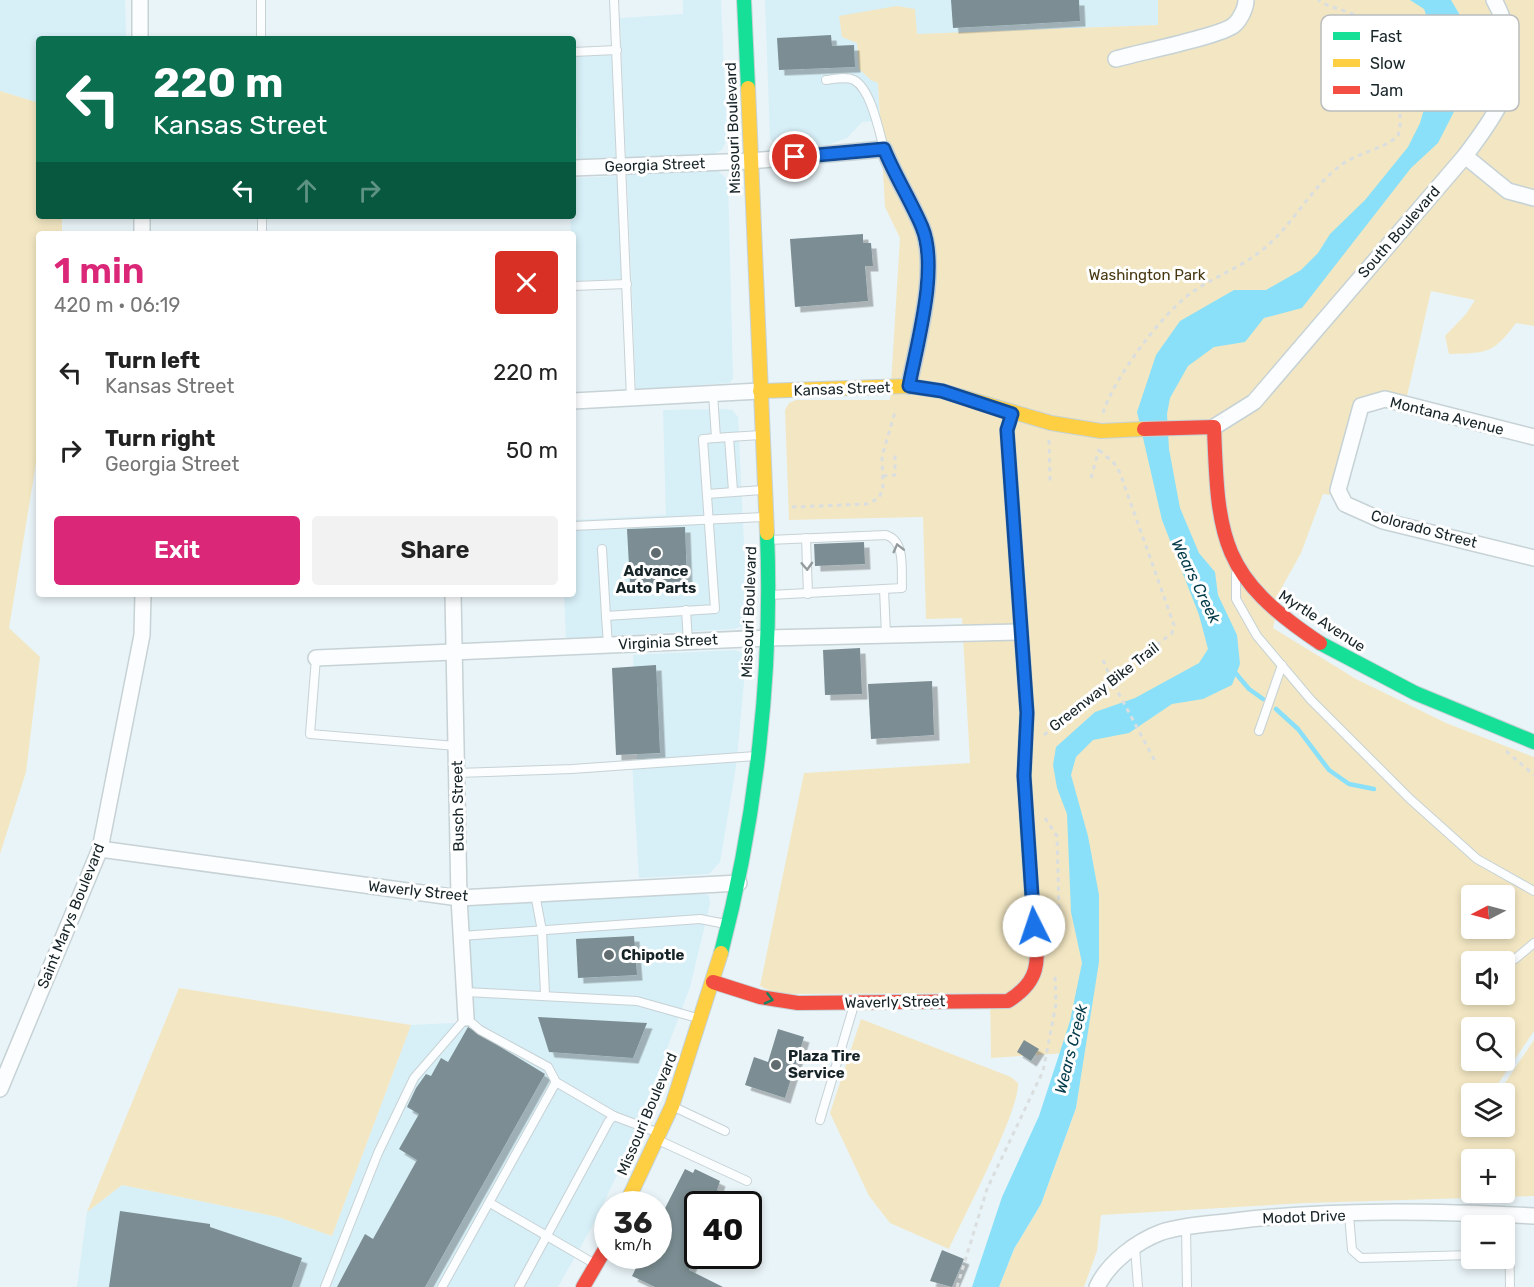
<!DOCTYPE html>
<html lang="en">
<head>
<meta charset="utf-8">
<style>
	:root { --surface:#fff; --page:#f2f2f2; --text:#222; --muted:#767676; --accent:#db2777 }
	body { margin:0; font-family:Rubik,sans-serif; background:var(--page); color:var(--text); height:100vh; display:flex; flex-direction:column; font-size:22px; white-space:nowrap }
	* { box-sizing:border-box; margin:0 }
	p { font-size:20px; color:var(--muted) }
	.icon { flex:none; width:33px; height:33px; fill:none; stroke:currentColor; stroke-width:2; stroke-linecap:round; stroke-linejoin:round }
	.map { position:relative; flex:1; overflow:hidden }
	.panel { position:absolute; left:36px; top:231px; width:540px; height:366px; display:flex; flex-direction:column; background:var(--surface); border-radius:6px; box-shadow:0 3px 9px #0003 }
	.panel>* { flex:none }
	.hud { position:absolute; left:36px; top:36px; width:540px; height:183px; border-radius:6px; box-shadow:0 3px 9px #0003; background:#0b6e4f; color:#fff; overflow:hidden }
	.needle { width:39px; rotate:264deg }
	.controls { position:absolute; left:1461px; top:885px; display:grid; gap:12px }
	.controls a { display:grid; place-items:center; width:54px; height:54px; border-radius:6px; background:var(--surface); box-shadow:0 3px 9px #0003; font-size:30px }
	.speed { position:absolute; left:594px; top:1191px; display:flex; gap:12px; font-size:30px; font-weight:700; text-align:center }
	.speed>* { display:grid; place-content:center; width:78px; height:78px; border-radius:50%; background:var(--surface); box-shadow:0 3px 9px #0003; line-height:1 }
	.speed small { font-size:15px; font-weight:400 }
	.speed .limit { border:3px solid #111; border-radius:9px; background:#fff; color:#111 }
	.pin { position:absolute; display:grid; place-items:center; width:51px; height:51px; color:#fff; margin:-26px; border:3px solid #fff; border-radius:50%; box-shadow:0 2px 6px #0007 }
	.me { position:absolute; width:66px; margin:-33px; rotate:356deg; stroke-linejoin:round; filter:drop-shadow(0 0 4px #0008) }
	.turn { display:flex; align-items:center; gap:21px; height:126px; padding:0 18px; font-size:27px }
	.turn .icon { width:78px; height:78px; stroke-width:2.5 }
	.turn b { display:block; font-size:42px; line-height:51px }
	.lanes { display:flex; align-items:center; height:57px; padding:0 18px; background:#0003; justify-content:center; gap:30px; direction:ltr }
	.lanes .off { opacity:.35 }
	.round { display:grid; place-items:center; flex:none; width:63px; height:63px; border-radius:6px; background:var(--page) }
	.head { display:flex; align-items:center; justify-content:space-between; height:102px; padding:0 18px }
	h1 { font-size:36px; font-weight:600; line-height:45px; color:var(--accent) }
	.primary-button { display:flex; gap:12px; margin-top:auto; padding:12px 18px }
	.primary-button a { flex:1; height:69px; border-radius:6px; background:var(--accent); color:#fff; font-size:24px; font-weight:600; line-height:69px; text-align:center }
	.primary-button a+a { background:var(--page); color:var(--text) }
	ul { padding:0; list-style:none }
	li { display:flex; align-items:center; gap:18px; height:78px; padding:0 18px }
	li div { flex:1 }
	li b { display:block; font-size:22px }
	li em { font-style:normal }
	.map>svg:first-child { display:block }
	.built { fill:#d7eff7 }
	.green { fill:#f3e7c3; fill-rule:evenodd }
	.water { fill:#8ae0f9 }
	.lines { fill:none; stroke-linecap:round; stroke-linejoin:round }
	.stream { stroke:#8ae0f9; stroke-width:4.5 }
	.building { fill:#7b8e93; filter:url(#shadow) }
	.lane-casing { stroke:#c6d2d5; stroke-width:10 }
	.street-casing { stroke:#c6d2d5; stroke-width:18 }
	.fast-casing { stroke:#c6d2d5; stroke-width:16 }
	.slow-casing { stroke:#c6d2d5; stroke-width:16 }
	.jam-casing { stroke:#c6d2d5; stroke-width:16 }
	.path { stroke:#dbdedf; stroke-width:3; stroke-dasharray:4.5 4.5; stroke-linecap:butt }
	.lane { stroke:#fcfdfe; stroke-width:8 }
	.street { stroke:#fcfdfe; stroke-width:15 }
	.fast { stroke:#16e098; stroke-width:14 }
	.slow { stroke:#ffcf43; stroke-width:14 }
	.jam { stroke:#f24e42; stroke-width:14 }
	.oneway { stroke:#949b9d }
	.oneway2 { stroke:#168260 }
	.route-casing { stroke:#114b97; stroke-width:15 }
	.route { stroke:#1a73e8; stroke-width:10 }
	.poi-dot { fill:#606c70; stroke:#fff; stroke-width:2 }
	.labels { text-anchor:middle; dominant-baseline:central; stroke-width:6; stroke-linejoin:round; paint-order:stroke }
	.street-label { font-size:15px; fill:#162327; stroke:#fff }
	.park-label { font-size:15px; fill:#483912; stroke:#fff }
	.poi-label { font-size:15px; font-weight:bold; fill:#162327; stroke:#fff; text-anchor:start }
	.water-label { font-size:16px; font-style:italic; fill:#043c4b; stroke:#fff }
	.key { fill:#fff; stroke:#b9bdbe; stroke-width:1.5 }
	.key-label { font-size:16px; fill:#162327 }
</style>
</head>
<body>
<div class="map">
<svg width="1534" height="1287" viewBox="0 0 1534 1287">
	<defs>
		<filter id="shadow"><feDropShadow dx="5.5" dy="5.5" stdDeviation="0" flood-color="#0004"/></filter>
	</defs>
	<rect width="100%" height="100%" fill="#e9f4f8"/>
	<g class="built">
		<polygon points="0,0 125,0 126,39 39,39 39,103 0,91"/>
		<polygon points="683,0 721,0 727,139 722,150 713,154 626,159 620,18 683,14"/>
		<polygon points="765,0 1158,0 1159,25 875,36 880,121 862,122 847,138 828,145 777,148 770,138"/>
		<polygon points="612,55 616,157 578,159 574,56"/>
		<polygon points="709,170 718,171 728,180 733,379 729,383 636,389 627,175"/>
		<polygon points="617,176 622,279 573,281 570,216 573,216 573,178"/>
		<polygon points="725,409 732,410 738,417 747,609 742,626 734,629 566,638 564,594 573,594 573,520 666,515 663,410"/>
		<polygon points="735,650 743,653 746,661 736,767 720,862 709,874 639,878 632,763 637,762 633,655"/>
		<polygon points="704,893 709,896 710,904 690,987 658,1073 629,1150 594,1223 558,1287 77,1287 87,1212 122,1185 278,1217 332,1236 411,1025 473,1022 467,909 469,905"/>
	</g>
	<g class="green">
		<path d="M1158,0h376v326l-18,-3c-23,31 -29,30 -67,31l-4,-18 21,-22 9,-14 -44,-9 -24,105 -22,-2 -16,4 -32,68 -6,29 -8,-1 -22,59 -20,36 -8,39 83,51 90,44 88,34v274l-41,60 10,-5 31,-46v156l-228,7 -205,12 -4,36 -13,36h-85l15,-38 27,-45 35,-96 7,-56 -92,6 -1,-65 -212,1 -18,-8 44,-213 166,-10 -8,-145 -36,1 -3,-102 -134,3 -4,-110 4,-7 7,-3h94l10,-162 -15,-31 -7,-124 -7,-3 -12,-11 -2,-26 -15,-6 -3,-21 58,-10 18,3 2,25 241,-9zM1472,896h32v32h-32zM1472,962h32v32h-32zM1472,1028h32v32h-32zM1472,1094h32v32h-32zM1472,1160h32v32h-32z"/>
		<polygon points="0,91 39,103 39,216 62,216 62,234 39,234 39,445 9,628 40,657 26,772 0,854"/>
		<polygon points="179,988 411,1025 332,1236 278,1217 122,1185 87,1212"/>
		<path d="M861,1019l150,58 7,6c2,27 -55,135 -69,166l-59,-26 -21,-27 -39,-83z"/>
	</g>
	<polygon class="water" points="1410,0 1451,0 1464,22 1471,60 1463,94 1438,143 1411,168 1302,308 1264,318 1245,342 1214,347 1188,366 1170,398 1167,414 1169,449 1180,508 1199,553 1215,572 1218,595 1237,635 1240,664 1232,685 1203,699 1172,704 1129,733 1093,740 1076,757 1071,775 1088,836 1099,895 1099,962 1076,1108 1041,1204 1014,1249 999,1287 972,1287 1002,1197 1039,1116 1070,1021 1082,963 1071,912 1067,814 1057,788 1053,765 1056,747 1095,712 1135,698 1199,663 1208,649 1199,615 1162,520 1137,412 1156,355 1180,321 1234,290 1266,290 1301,270 1318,253 1330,234 1365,200 1408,147 1420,123 1440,54 1424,9"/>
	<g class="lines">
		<g class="stream">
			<polyline points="1233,670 1249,689 1263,699"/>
			<polyline points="1276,709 1298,729 1329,770 1349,784 1374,789"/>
		</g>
	</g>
	<g class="building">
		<polygon points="951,0 1079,0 1080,21 953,28"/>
		<polygon points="831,35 832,46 854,45 855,67 779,70 777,38"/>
		<polygon points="863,234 863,243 871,243 873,266 865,266 868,301 795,307 790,239"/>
		<polygon points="685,527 687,581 630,584 627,529"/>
		<polygon points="864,542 865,564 815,566 814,544"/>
		<polygon points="860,648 862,694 825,695 823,650"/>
		<polygon points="656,665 660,753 616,755 612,668"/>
		<polygon points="932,681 934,735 871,739 868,684"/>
		<polygon points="634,936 637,975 578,978 576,939"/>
		<polygon points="538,1017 647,1023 633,1058 549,1052"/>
		<polygon points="468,1027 545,1074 425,1287 337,1287 365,1234 373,1239 417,1160 399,1149 419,1114 407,1107 416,1088 426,1074 431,1076 441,1058 448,1062"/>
		<polygon points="778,1029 804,1037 785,1098 745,1085 754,1057 768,1062"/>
		<polygon points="1024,1040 1039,1049 1031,1061 1017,1052"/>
		<polygon points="685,1169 693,1173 695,1169 720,1181 717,1190 747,1204 698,1204 698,1250 689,1270 723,1287 655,1287 632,1276 642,1256 658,1256 658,1222"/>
		<polygon points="120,1211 210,1224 210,1227 302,1258 292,1287 109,1287"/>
		<polygon points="942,1250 964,1259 952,1287 930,1281"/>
	</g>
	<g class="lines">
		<defs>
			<g id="lane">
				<polyline points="261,0 261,39"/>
				<polyline points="614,0 631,398"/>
				<polyline points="573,52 617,50"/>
				<path d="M826,80c8,-1 20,-4 28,0 17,9 25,51 30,69"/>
				<polyline points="262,216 262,234"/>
				<polyline points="573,286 627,284"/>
				<polyline points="713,394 716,438 729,437 733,491"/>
				<polyline points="729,437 761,435"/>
				<polyline points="707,494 762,490"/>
				<polyline points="573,526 765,517"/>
				<polyline points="806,538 808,594"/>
				<path d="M768,540l118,-5c20,6 15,35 16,53l-132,7"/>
				<polyline points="602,549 606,616 715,609 703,439 716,438"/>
				<polyline points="1236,574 1236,599 1257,636 1311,700 1409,798 1477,859 1534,891"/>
				<polyline points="884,589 886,635"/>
				<polyline points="686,610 688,642"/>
				<polyline points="606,616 608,645"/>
				<polyline points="316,658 310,734 456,746"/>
				<polyline points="1259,731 1282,665"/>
				<polyline points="457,773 572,769 756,756"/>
				<polyline points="535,894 542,931 545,994"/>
				<polyline points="461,936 700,919 726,924"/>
				<polyline points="1515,959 1534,943"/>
				<polyline points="465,992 637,1001 701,1019"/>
				<polyline points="674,1107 725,1131"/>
				<polyline points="820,1120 854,1005"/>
				<polyline points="658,1140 747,1181"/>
				<polyline points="490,1203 595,1264"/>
				<polyline points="1349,1215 1352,1250 1361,1258 1472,1255"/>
				<polyline points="1509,1215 1510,1287"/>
				<polyline points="1186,1227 1187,1287"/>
				<polyline points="1135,1247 1138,1287"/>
				<polyline points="325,1287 378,1153 414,1078 466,1018 480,1030 548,1067 556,1082 614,1116"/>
				<polyline points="442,1287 556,1082"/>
				<polyline points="519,1287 609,1121 614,1116 659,1133"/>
			</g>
			<g id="street">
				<polyline points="140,0 140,39"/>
				<path d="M1116,59c20,-6 106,-23 118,-34 6,-5 12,-17 12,-25"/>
				<polyline points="1465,156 1508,191 1534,198"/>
				<path d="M573,168l178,-7 133,-12c11,27 27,52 38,78 17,42 -5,116 -13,159"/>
				<polyline points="142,216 142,234"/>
				<polyline points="573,401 760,391"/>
				<path d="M1214,427l40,-25 211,-246c13,-18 27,-35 36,-55 13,-30 9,-74 -7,-101"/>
				<polyline points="1534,437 1385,399 1361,406 1338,490 1345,504 1383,521 1534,558"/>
				<polyline points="453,594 459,898 466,1018"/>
				<polyline points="316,658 767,638 1020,632"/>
				<polyline points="100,849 459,898 739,883"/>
				<polyline points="0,1089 100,849 142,635 143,594"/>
				<path d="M1097,1287c11,-24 40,-46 65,-55 22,-7 48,-8 72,-11 98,-12 201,-10 300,-5"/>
			</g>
			<g id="fast">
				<polyline points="744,0 748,88"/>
				<polyline points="1012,414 1007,430 1027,713 1024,776 1033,913"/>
				<polyline points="1320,643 1415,693 1534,742"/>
				<path d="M721,953c35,-133 52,-282 46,-420"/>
			</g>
			<g id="slow">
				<polyline points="748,88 767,533"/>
				<polyline points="760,391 909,386 942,391 1051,423 1101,431 1144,429"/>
				<polyline points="626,1204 672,1106 721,953"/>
			</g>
			<g id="jam">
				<path d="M1144,429l70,-2c4,114 7,150 106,216"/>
				<path d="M713,982l47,15 38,6 210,-2c39,-24 28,-48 25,-88"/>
				<polyline points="583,1287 608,1244"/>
			</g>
		</defs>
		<use href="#lane" class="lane-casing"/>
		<use href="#street" class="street-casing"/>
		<use href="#fast" class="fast-casing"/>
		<use href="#slow" class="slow-casing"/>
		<use href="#jam" class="jam-casing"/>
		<g class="path">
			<path d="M1103,413c11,-35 58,-98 88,-120 22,-16 49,-25 70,-42 31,-24 49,-63 80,-86 18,-13 41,-15 57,-29 10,-31 -17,-88 -33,-115 -12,-10 -31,-11 -47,-21"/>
			<polyline points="1049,440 1050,481"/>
			<polyline points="883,476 895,475 895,454"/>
			<polyline points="1091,478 1099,449"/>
			<polyline points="792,507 867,504 879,498 883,488 882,456 896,409"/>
			<polyline points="1103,660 1112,681 1155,761"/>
			<polyline points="1044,735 1172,633 1174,625 1120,473 1114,463 1099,450"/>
			<polyline points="1506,751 1534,775"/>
			<polyline points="1045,818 1057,836 1059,913 1054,929"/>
			<polyline points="957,1287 987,1189 1043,1071 1056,1004 1055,975"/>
		</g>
		<use href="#lane" class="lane"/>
		<use href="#street" class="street"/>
		<use href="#fast" class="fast"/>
		<use href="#slow" class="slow"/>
		<use href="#jam" class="jam"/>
	</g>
	<defs><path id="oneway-chevron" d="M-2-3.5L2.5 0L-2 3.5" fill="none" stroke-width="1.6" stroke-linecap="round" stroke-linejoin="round" transform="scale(1.5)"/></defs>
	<g class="oneway">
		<use href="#oneway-chevron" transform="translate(898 548) rotate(-104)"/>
		<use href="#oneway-chevron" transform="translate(807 566) rotate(87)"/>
	</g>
	<use class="oneway2" href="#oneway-chevron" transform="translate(769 999) rotate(14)"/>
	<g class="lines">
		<defs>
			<path id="route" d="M795,157l89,-8c11,27 27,52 38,78 17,41 -5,116 -13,159l33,5 70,23 -5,16 20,283 -3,63 10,150"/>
		</defs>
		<use href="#route" class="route-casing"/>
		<use href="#route" class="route"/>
	</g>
	<g class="poi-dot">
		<circle cx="656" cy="553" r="6"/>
		<circle cx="609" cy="955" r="6"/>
		<circle cx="776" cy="1065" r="6"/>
	</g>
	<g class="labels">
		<g class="street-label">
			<text transform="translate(733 128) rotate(-92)">Missouri Boulevard</text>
			<text transform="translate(655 165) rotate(-2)">Georgia Street</text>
			<text transform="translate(1399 232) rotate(-49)">South Boulevard</text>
			<text transform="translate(842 389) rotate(-2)">Kansas Street</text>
			<text transform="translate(1447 416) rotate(14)">Montana Avenue</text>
			<text transform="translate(1424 529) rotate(15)">Colorado Street</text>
			<text transform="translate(749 612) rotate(-88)">Missouri Boulevard</text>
			<text transform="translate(1322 621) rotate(33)">Myrtle Avenue</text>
			<text transform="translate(668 642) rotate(-3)">Virginia Street</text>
			<text transform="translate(1104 687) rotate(-38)">Greenway Bike Trail</text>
			<text transform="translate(458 806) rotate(-91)">Busch Street</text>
			<text transform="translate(418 891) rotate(6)">Waverly Street</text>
			<text transform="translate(71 916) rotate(-68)">Saint Marys Boulevard</text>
			<text transform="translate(895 1002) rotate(-1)">Waverly Street</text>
			<text transform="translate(647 1114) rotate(-67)">Missouri Boulevard</text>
			<text transform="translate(1304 1217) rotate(-2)">Modot Drive</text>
		</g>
		<g class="park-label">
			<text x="1147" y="275">Washington Park</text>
		</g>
		<g class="poi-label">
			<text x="656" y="571" text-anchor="middle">Advance<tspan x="656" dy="17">Auto Parts</tspan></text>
			<text x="621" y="955">Chipotle</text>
			<text x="788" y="1056">Plaza Tire<tspan x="788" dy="17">Service</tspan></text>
		</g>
		<g class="water-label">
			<text transform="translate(1196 581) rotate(64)">Wears Creek</text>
			<text transform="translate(1071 1049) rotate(-76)">Wears Creek</text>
		</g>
	</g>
	<rect x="1321" y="15" width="198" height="96" rx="9" class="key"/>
	<rect x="1333" y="32" width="27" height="8" fill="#16e098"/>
	<rect x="1333" y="59" width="27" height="8" fill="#ffcf43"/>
	<rect x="1333" y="86" width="27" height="8" fill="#f24e42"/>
	<g class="key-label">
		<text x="1370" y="42">Fast</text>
		<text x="1370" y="69">Slow</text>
		<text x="1370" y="96">Jam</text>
	</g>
</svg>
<div class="controls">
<a><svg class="needle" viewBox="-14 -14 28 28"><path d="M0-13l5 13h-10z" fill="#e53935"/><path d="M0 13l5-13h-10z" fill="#767676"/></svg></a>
<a><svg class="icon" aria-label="sound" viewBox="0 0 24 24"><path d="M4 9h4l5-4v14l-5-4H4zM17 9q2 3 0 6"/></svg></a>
<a><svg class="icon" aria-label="search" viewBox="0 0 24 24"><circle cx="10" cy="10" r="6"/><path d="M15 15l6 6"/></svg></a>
<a><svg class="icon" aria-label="layers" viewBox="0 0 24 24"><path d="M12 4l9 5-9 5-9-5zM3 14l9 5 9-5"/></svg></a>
<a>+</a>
<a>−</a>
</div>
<div class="speed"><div>36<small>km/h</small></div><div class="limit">40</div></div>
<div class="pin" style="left:795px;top:157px;background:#d93025"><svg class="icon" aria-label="arrive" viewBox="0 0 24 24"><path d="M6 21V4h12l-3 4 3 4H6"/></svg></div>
<svg class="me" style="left:1034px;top:926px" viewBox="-20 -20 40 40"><circle r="19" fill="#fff"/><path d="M0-13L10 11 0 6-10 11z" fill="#1a73e8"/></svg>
<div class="hud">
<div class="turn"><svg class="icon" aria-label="left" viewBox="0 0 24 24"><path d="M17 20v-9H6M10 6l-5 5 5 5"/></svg><div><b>220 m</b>Kansas Street</div></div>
<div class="lanes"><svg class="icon" aria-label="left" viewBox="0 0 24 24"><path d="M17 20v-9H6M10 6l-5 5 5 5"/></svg><svg class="icon off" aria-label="ahead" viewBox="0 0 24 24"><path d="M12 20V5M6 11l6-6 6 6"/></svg><svg class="icon off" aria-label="right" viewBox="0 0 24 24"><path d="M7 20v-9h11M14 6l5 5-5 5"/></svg></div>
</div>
<section class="panel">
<div class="head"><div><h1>1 min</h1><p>420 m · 06:19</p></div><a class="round" style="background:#d93025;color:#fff"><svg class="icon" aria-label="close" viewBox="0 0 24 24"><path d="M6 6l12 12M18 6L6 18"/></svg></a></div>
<ul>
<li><svg class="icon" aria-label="left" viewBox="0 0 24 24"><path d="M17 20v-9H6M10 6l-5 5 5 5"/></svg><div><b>Turn left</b><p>Kansas Street</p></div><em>220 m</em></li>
<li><svg class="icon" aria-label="right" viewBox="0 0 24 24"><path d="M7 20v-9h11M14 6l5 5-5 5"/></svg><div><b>Turn right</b><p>Georgia Street</p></div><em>50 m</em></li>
</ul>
<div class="primary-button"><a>Exit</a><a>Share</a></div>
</section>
</div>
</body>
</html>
